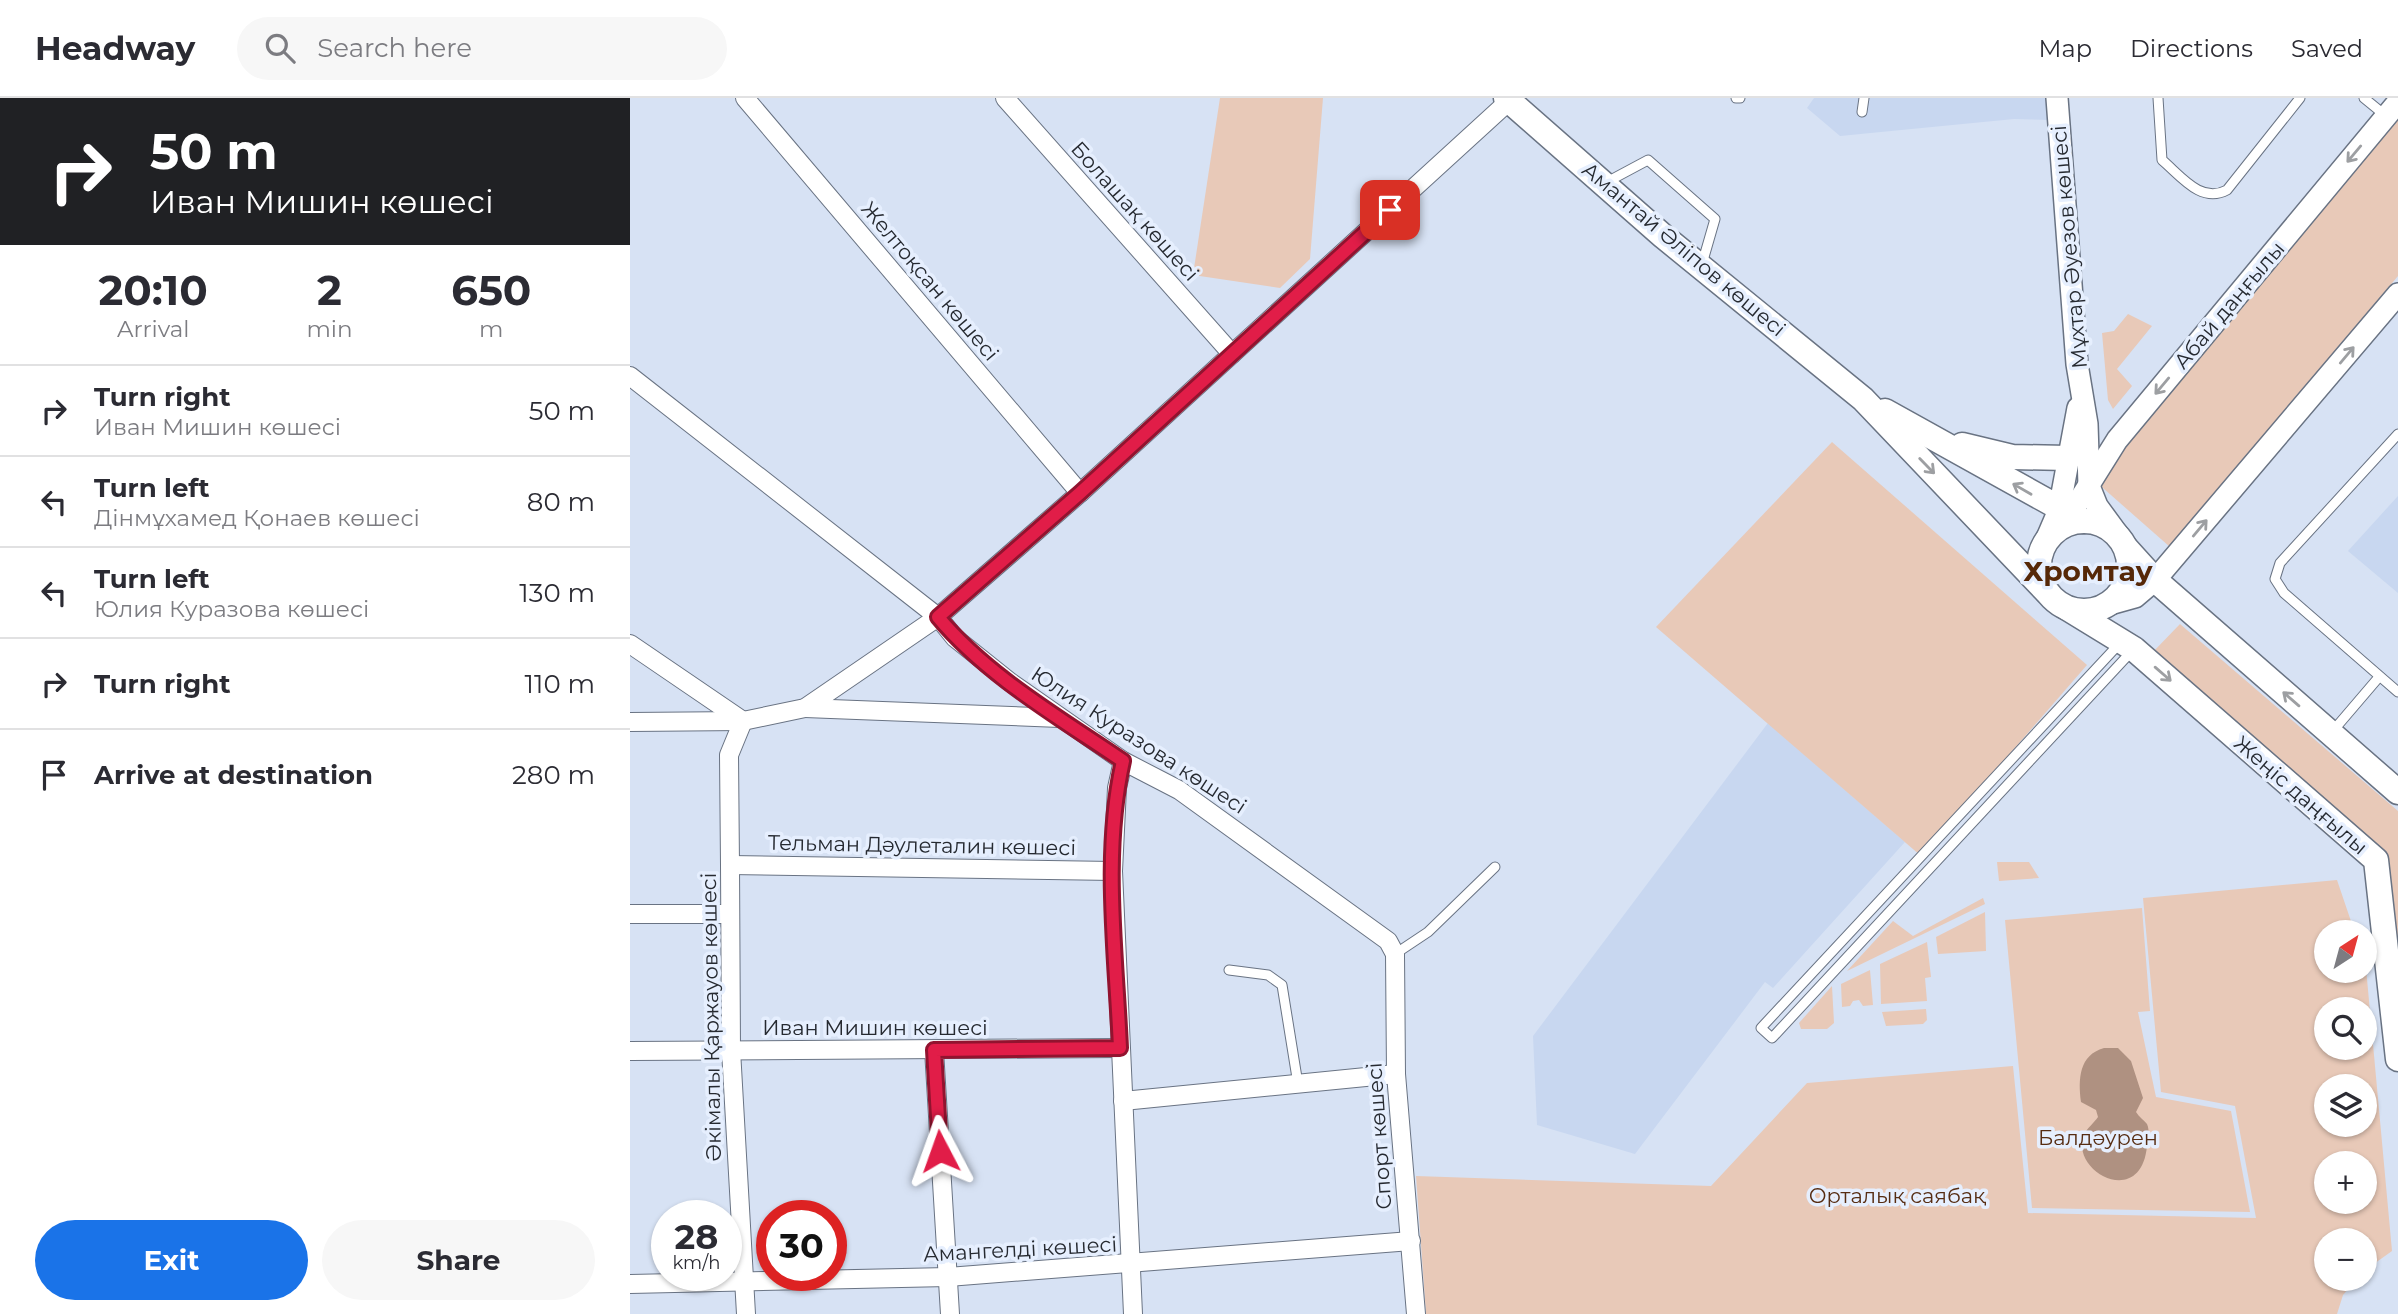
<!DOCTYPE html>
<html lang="en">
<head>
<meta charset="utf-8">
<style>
	:root { --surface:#fff; --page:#f7f7f7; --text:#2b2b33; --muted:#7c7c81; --line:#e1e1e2; --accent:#1a73e8 }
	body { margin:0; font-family:Montserrat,sans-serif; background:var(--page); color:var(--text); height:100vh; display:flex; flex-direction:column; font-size:26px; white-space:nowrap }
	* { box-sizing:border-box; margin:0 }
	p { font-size:23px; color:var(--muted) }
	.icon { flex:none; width:38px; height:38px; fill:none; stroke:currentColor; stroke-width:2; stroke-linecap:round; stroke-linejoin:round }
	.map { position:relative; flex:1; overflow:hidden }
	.side { display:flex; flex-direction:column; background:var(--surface); width:630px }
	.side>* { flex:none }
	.hud { background:#202124; color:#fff; overflow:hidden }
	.needle { width:46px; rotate:36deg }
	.fabs { position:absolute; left:1684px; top:822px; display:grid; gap:14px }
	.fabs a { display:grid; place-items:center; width:63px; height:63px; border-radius:50%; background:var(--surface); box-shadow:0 2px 5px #0004; font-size:35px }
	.speed { position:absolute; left:21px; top:1102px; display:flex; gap:14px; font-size:35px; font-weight:700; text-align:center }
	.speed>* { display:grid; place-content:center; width:91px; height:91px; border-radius:50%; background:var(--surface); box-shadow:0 2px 5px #0004; line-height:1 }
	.speed small { font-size:18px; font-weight:400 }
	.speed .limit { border:10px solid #d22; background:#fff; color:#111 }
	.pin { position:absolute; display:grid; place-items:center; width:60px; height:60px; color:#fff; margin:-30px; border-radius:14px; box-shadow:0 4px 10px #0006 }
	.me { position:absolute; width:77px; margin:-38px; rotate:356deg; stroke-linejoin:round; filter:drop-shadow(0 0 5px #0008) }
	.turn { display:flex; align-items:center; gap:24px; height:147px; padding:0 35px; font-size:32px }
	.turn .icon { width:91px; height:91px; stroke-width:2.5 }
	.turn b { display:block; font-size:49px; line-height:60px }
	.eta { display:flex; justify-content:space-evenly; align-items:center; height:119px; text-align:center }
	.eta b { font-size:42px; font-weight:700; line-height:49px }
	.primary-button { display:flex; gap:14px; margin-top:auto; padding:14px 35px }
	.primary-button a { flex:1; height:80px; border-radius:42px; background:var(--accent); color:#fff; font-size:28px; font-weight:700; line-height:80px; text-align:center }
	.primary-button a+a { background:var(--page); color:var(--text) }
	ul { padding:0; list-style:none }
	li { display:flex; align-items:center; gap:21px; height:91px; padding:0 35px; border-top:2px solid var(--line) }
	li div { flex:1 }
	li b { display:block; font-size:26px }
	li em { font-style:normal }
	header { display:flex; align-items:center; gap:42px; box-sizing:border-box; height:98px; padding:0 35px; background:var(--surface); border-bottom:2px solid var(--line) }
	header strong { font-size:33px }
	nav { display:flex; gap:38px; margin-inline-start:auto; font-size:24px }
	.search { width:490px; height:63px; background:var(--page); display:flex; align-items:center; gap:18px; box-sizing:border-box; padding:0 24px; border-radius:38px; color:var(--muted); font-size:26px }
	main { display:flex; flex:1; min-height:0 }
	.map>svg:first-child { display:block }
	.built { fill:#c8d7f0 }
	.green { fill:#e8c9b8; fill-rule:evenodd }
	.water { fill:#af9181 }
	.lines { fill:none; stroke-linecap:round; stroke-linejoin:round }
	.service-casing { stroke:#697383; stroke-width:11 }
	.minor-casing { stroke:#697383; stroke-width:20 }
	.tertiary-casing { stroke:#697383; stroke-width:24 }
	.secondary-casing { stroke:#697383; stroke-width:27 }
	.service { stroke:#fff; stroke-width:9 }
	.minor { stroke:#fff; stroke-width:18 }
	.tertiary { stroke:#fff; stroke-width:21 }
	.secondary { stroke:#fff; stroke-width:24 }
	.oneway { stroke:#9d9fa2 }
	.route-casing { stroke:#92132f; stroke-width:18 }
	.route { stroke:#e11d48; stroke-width:12 }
	.labels { text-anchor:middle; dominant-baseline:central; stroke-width:7; stroke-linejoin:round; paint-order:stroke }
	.street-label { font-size:21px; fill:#262a31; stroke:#e6effe }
	.park-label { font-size:21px; fill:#572d13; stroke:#e6effe }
	.district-label { font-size:28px; font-weight:bold; fill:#562808; stroke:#e6effe }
</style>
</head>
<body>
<header>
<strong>Headway</strong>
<div class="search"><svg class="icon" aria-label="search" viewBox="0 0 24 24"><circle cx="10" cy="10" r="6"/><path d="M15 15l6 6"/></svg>Search here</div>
<nav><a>Map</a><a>Directions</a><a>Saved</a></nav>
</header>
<main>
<section class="side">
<div class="hud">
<div class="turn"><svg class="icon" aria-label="right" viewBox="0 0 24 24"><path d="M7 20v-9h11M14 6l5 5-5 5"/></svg><div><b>50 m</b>Иван Мишин көшесі</div></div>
</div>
<div class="eta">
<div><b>20:10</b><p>Arrival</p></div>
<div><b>2</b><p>min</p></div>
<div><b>650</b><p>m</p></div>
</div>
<ul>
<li><svg class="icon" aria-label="right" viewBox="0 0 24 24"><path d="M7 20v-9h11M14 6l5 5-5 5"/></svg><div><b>Turn right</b><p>Иван Мишин көшесі</p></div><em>50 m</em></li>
<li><svg class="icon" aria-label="left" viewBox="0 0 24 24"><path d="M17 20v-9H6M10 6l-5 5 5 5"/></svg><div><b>Turn left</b><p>Дінмұхамед Қонаев көшесі</p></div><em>80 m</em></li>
<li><svg class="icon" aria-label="left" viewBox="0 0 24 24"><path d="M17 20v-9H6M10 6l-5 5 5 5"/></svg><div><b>Turn left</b><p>Юлия Куразова көшесі</p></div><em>130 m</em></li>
<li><svg class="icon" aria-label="right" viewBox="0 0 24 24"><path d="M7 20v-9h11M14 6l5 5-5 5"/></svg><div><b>Turn right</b></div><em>110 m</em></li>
<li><svg class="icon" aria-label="arrive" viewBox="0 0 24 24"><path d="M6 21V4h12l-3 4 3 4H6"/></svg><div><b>Arrive at destination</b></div><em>280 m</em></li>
</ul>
<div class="primary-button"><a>Exit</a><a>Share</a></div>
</section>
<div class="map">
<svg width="1768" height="1216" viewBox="0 0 1768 1216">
	<rect width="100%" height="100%" fill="#d7e2f4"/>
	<g class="built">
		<polygon points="1184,0 1419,0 1421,22 1384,21 1210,38 1177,10"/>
		<polygon points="1768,398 1768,495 1718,453"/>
		<polygon points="1138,625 1275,744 1143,890 1135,884 1005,1056 907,1027 903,938"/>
	</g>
	<g class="green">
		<polygon points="590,0 693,0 680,161 650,190 563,177"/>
		<polygon points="1768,22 1768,178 1540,449 1465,383"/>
		<polygon points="1498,216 1522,228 1487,271 1502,288 1483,311 1478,302 1472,235 1484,233"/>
		<polygon points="1202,344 1457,567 1291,758 1026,529"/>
		<polygon points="1550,526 1768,713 1768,890 1755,762 1522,555"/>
		<polygon points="1367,764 1399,764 1409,780 1369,783"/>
		<path d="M1707,782l18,53h-29v38h38v-10l2,7 26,283 -28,20v-30h-38v38h31l-14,16 -6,19h-911l-10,-138 295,10 96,-103 206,-17 15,147 228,5 -21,-112 -74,-14 -18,-194zM1696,912h38v38h-38zM1696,989h38v38h-38zM1696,1066h38v38h-38z"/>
		<polygon points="1353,800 1355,806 1217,873 1263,823 1283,838"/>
		<polygon points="1512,810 1520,913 1508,914 1526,999 1601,1013 1620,1114 1402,1110 1375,822"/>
		<polygon points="1355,814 1356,853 1308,856 1306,839"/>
		<polygon points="1297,844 1301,879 1295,880 1297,903 1251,906 1250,866"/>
		<polygon points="1240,872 1243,907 1233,908 1229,902 1223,903 1220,908 1212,909 1211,886"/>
		<polygon points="1202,888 1204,925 1197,931 1171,931 1169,925"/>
		<polygon points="1296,911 1297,922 1293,926 1256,928 1252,914"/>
	</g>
	<path class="water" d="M1474,950h14l13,13 12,37 -7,14c3,5 8,8 11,12 3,6 1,16 0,22 -6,64 -78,25 -63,-11 3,-7 10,-12 14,-18l-2,-7 -15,-8c-3,-23 -2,-47 23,-54z"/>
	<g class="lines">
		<defs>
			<g id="service">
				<polyline points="1106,0 1110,0"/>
				<path d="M1528,0l4,62c19,16 39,44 65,30l73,-92"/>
				<polyline points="1734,0 1756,18"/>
				<polyline points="1232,14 1234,0"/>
				<polyline points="975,85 1018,62 1085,121 1072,166"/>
				<polyline points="1768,336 1650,465 1645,481 1654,495 1768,594"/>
				<polyline points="1490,545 1131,930 1142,940 1502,553"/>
				<polyline points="1702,634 1749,579"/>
				<polyline points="765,856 798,834 865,769"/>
				<polyline points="599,872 638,877 652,887 668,986"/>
			</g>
			<g id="minor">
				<polyline points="115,0 450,395"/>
				<polyline points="375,0 602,256"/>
				<polyline points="0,278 308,519 325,540 380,584 493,663 549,692 758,843 765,856 766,976 786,1216"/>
				<polyline points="0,546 113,623"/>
				<polyline points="175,610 430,620"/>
				<polyline points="113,623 99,657 100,767 101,952 116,1216"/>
				<polyline points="0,624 113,623 175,610 308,519 450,395 879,3"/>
				<polyline points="493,663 487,690 483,773 503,1216"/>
				<polyline points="100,767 483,773"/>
				<polyline points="0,816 100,816"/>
				<polyline points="304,952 320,1216"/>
				<polyline points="0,953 490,950"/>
				<polyline points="493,1003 766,976"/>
				<polyline points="0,1186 318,1179 781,1143"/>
			</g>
			<g id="tertiary">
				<polyline points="1427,0 1447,266 1457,326 1459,388 1467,408 1489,438"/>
				<polyline points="1440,417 1487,342 1768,4"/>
				<polyline points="1414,447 1429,412 1448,310"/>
				<polyline points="1480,506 1505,499 1525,482 1768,196"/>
			</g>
			<g id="secondary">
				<polyline points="876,0 1033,138 1233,301 1416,493"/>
				<polyline points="1255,313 1453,423"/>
				<polyline points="1332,347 1382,359 1438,360"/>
				<circle cx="1454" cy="468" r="45"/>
				<polyline points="1496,450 1525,482 1768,694"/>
				<polyline points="1437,510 1504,551 1746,762 1768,961"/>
			</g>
		</defs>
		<use href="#service" class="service-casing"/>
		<use href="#minor" class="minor-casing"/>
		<use href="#tertiary" class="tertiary-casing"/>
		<use href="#secondary" class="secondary-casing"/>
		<use href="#service" class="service"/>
		<use href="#minor" class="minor"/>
		<use href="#tertiary" class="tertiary"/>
		<use href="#secondary" class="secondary"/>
	</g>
	<defs><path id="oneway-shaft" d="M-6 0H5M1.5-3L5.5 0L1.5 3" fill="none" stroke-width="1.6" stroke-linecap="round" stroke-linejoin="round" transform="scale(1.75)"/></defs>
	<g class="oneway">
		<use href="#oneway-shaft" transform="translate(1724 56) rotate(130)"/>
		<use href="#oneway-shaft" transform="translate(1717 257) rotate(-50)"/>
		<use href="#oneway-shaft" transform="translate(1532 288) rotate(130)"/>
		<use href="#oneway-shaft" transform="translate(1297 368) rotate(46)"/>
		<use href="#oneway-shaft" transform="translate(1392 391) rotate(-150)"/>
		<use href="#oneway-shaft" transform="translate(1570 430) rotate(-50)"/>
		<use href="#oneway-shaft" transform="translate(1533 576) rotate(41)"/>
		<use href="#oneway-shaft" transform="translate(1661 601) rotate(-139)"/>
	</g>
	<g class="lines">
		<defs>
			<path id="route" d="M310,1053l-6,-101 186,-2c-4,-94 -18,-194 3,-287 -63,-43 -136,-85 -185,-144l142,-124 310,-283"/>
		</defs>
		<use href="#route" class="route-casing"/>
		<use href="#route" class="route"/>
	</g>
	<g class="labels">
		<g class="street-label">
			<text transform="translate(505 113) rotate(48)">Болашақ көшесі</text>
			<text transform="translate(1439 149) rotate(-95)">Мұхтар Әуезов көшесі</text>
			<text transform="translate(1054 151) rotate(40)">Амантай Әліпов көшесі</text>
			<text transform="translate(300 183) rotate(50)">Желтоқсан көшесі</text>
			<text transform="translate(1599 207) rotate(-50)">Абай даңғылы</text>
			<text transform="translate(509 642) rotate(33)">Юлия Куразова көшесі</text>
			<text transform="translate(1671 697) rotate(41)">Жеңіс даңғылы</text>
			<text transform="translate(292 747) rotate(1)">Тельман Дәулеталин көшесі</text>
			<text transform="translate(81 919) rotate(-91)">Әкімалы Қаржауов көшесі</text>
			<text x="245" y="929">Иван Мишин көшесі</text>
			<text transform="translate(749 1038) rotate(-94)">Спорт көшесі</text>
			<text transform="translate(390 1151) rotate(-3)">Амангелді көшесі</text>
		</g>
		<g class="park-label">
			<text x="1468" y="1039">Балдәурен</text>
			<text x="1267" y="1097">Орталық саябақ</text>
		</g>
		<g class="district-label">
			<text x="1458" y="473">Хромтау</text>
		</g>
	</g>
</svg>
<div class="fabs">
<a><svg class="needle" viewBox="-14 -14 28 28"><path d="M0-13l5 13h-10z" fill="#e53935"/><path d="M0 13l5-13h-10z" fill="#7c7c81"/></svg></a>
<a><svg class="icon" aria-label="search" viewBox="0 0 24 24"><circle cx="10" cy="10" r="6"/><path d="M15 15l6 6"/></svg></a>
<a><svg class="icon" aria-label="layers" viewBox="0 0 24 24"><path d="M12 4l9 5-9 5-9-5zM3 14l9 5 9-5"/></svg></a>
<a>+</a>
<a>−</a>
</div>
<div class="speed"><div>28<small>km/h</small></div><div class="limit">30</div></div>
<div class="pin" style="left:760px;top:112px;background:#d93025"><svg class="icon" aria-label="arrive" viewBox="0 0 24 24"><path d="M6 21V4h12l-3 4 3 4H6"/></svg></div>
<svg class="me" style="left:310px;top:1053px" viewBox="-20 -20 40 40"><path d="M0-17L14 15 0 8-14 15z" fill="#e11d48" stroke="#fff" stroke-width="4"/></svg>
</div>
</main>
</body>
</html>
